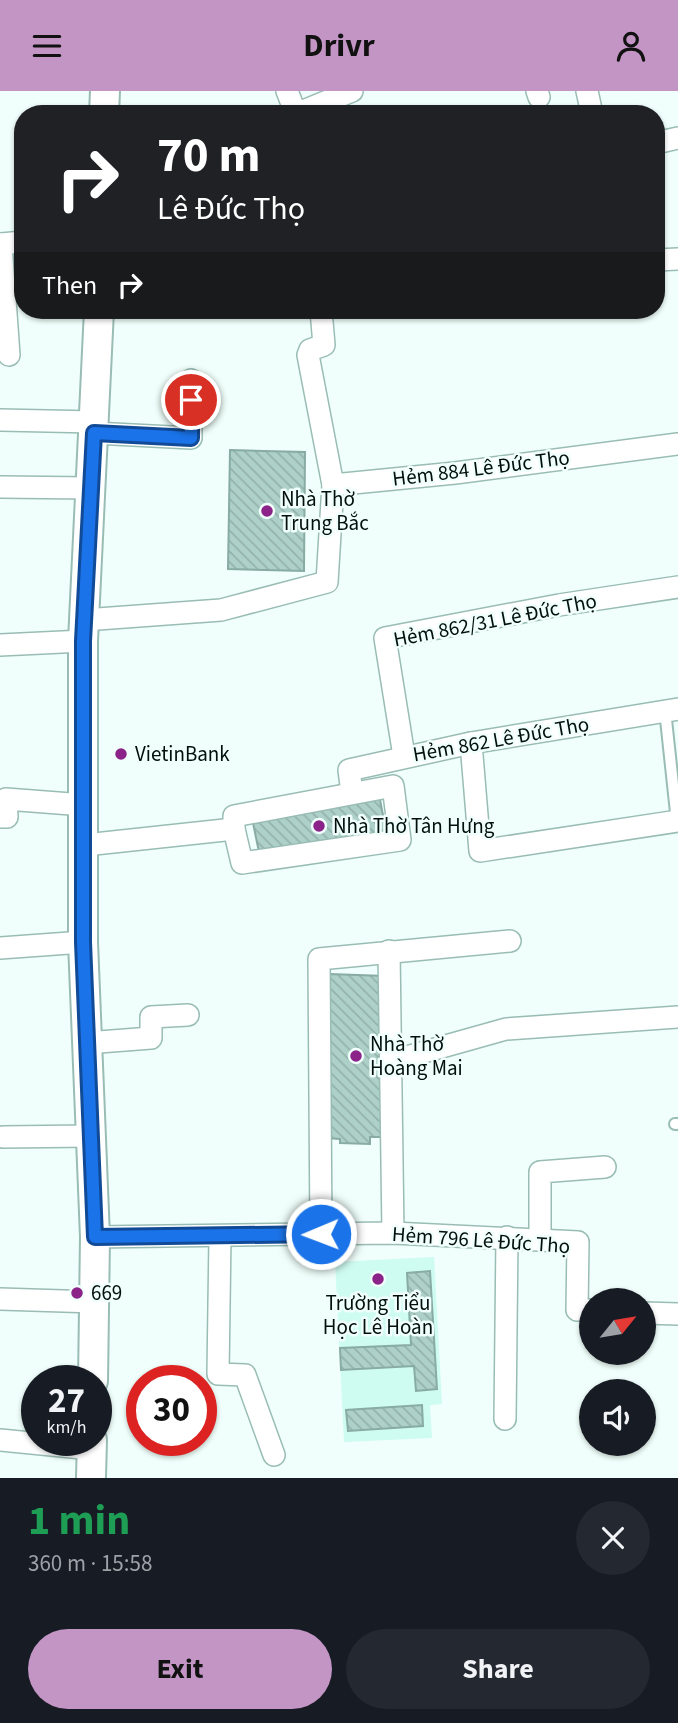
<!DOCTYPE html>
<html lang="en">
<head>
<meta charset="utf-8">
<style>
	:root { --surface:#171b24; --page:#242831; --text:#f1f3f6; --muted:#9ea1a6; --accent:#c395c5 }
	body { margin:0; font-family:"Source Sans 3",sans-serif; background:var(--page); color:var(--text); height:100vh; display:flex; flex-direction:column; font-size:26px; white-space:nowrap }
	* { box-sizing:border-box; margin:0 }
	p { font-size:23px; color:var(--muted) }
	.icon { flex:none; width:38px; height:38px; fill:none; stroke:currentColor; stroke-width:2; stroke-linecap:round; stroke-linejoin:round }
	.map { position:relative; height:1387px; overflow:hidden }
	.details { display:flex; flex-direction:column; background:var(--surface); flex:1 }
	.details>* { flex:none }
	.hud { position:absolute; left:14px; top:14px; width:651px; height:214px; border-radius:28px; box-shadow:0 2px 5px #0004; background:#202124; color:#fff; overflow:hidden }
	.needle { width:46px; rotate:60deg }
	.fabs { position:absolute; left:579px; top:1197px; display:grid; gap:14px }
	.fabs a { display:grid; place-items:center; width:77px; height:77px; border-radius:50%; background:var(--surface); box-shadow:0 2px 5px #0004; font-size:35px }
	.speed { position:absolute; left:21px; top:1274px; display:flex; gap:14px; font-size:35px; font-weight:700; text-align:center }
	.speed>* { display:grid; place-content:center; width:91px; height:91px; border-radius:50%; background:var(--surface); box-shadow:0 2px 5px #0004; line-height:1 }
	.speed small { font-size:18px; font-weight:400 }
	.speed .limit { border:10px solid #d22; background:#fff; color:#111 }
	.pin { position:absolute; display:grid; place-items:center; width:60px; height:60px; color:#fff; margin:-30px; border:4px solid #fff; border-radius:50%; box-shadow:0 2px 7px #0007 }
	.me { position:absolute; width:77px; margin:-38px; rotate:269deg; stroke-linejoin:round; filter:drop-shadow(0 0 5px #0008) }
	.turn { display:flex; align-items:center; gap:24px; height:147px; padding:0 28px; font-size:32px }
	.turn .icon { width:91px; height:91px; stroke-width:2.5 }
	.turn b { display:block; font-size:49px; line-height:60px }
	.then { display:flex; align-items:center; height:66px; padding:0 28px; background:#0003; gap:14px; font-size:26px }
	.round { display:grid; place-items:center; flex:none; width:74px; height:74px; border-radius:37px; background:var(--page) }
	.headline { display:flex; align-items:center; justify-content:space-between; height:119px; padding:0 28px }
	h1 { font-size:42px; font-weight:700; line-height:52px; color:#1e9e55 }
	.action { display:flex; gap:14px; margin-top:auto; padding:14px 28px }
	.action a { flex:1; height:80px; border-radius:42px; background:var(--accent); color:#111; font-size:28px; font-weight:700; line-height:80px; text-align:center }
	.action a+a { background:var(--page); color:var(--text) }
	header { display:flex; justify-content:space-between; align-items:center; height:91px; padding:0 28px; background:var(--accent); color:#111; font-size:32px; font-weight:700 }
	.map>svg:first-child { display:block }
	.built { fill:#cefcf1 }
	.building { fill:url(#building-back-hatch); stroke:#88aba3; stroke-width:2 }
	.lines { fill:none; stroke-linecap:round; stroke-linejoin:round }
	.lane-casing { stroke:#99bdb4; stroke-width:14 }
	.street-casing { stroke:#99bdb4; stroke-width:24 }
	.secondary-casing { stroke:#99bdb4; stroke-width:32 }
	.lane { stroke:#fff; stroke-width:10 }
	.street { stroke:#fff; stroke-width:21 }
	.secondary { stroke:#fff; stroke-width:28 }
	.route-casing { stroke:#114b97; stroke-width:18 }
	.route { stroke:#1a73e8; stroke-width:12 }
	.poi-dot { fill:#8b2389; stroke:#f0fffb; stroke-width:2.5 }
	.labels { text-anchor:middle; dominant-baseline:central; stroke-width:5; stroke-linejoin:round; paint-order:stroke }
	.street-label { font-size:21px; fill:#030f0c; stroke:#f0fffb }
	.poi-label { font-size:21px; fill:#030f0c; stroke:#f0fffb; text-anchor:start }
</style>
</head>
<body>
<header><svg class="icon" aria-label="menu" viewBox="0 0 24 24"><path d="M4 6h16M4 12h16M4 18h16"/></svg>Drivr<svg class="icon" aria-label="person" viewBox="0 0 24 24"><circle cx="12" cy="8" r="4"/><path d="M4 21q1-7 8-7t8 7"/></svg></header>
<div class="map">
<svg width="678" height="1387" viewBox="0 0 678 1387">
	<defs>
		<pattern id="building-back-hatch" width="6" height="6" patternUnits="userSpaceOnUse" patternTransform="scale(1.75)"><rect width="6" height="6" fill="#add1c8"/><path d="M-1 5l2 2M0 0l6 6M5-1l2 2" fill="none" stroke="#93b2ab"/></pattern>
	</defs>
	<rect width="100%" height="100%" fill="#f0fffb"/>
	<polygon class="built" points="434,1166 442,1313 430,1314 432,1347 344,1351 335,1171"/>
	<g class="building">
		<polygon points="230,359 305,361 304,480 228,478"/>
		<polygon points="379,704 387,744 260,766 252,727"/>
		<polygon points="329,883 385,885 383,1046 370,1046 370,1053 340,1052 340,1048 327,1047"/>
		<polygon points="430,1180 437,1298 416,1300 414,1275 341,1279 340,1257 411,1254 407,1182"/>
		<polygon points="422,1314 423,1335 348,1340 346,1319"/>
	</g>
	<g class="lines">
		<defs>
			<g id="lane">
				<polyline points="665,619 677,731"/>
				<polyline points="675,1033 678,1033"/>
			</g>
			<g id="street">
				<polyline points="287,0 296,23 352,0"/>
				<polyline points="537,0 539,6"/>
				<polyline points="587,0 592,23"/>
				<polyline points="656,52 678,47"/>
				<polyline points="0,153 23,151"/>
				<polyline points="1,153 9,264"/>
				<polyline points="656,169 678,168"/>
				<polyline points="0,329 95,331"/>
				<polyline points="94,342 191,347 191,289"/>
				<polyline points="333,394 455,382 678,353"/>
				<polyline points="0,396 91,397"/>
				<polyline points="84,529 221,519 327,491 333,394 308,264 310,259 324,254 321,219"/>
				<polyline points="0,554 83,550"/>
				<polyline points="471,652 480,760 678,730"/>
				<polyline points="404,665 385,547 559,514 678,496"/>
				<polygon points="393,695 400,749 242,772 234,738 234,725"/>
				<polyline points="352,702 349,679 471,652 678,618"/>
				<polyline points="0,726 7,726 6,708 84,714"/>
				<polyline points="85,754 234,738"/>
				<polyline points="0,857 83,851"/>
				<polyline points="389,860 393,1142"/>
				<polyline points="86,952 151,947 151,926 188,924"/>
				<polyline points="392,970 506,938 678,926"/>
				<polyline points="3,1046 91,1045"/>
				<polyline points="321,1143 319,868 510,850"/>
				<polyline points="220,1145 218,1283 245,1284 274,1364"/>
				<polyline points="95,1146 393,1142 578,1151 577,1219 592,1219"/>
				<polyline points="540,1148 540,1081 605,1076"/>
				<polyline points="0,1208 95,1211"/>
				<polyline points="644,1222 678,1223"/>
				<polyline points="505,1328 507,1146"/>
				<polyline points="0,1349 92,1358"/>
			</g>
			<g id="secondary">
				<polyline points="104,23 105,0"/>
				<polyline points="93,1290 95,1146 83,851 83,550 99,219"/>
				<polyline points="91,1387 92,1349"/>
			</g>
		</defs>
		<use href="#lane" class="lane-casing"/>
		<use href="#street" class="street-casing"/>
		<use href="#secondary" class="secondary-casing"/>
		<use href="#lane" class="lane"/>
		<use href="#street" class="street"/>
		<use href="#secondary" class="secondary"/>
	</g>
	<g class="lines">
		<defs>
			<polyline id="route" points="191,309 191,347 94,342 83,550 83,851 95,1146 321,1143"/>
		</defs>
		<use href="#route" class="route-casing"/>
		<use href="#route" class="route"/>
	</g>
	<g class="poi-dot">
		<circle cx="267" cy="420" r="7"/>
		<circle cx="121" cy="663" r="7"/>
		<circle cx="319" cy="735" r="7"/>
		<circle cx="356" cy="965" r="7"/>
		<circle cx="378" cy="1188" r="7"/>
		<circle cx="77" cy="1202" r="7"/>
	</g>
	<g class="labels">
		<g class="street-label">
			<text transform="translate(481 377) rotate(-7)">Hẻm 884 Lê Đức Thọ</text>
			<text transform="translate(495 529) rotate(-11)">Hẻm 862/31 Lê Đức Thọ</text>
			<text transform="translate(501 648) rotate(-10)">Hẻm 862 Lê Đức Thọ</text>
			<text transform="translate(481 1149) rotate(4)">Hẻm 796 Lê Đức Thọ</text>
		</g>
		<g class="poi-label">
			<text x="281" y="408">Nhà Thờ<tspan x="281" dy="24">Trung Bắc</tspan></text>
			<text x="135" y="663">VietinBank</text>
			<text x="333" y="735">Nhà Thờ Tân Hưng</text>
			<text x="370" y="953">Nhà Thờ<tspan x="370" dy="24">Hoàng Mai</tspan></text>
			<text x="91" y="1202">669</text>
			<text x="378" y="1212" text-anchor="middle">Trường Tiểu<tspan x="378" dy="24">Học Lê Hoàn</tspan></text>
		</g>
	</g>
</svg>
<div class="fabs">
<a><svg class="needle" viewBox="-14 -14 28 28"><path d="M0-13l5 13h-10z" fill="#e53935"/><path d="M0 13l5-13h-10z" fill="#9ea1a6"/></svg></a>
<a><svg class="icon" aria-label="sound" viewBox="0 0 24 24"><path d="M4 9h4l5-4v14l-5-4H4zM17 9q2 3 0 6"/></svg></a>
</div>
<div class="speed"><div>27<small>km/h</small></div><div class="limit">30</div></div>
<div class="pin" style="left:191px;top:309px;background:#d93025"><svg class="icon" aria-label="arrive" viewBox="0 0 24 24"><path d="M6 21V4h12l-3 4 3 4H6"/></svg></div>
<svg class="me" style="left:321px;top:1143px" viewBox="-20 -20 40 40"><circle r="17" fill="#1a73e8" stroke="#fff" stroke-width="3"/><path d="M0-11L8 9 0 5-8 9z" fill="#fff"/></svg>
<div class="hud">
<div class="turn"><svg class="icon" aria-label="right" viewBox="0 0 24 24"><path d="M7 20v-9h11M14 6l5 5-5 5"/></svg><div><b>70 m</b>Lê Đức Thọ</div></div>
<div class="then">Then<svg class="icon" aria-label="right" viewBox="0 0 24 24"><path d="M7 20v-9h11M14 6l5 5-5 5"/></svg></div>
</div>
</div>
<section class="details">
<div class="headline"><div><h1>1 min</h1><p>360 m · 15:58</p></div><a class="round"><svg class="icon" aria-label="close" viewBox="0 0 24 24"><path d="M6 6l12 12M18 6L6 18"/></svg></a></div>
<div class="action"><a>Exit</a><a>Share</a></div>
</section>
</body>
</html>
